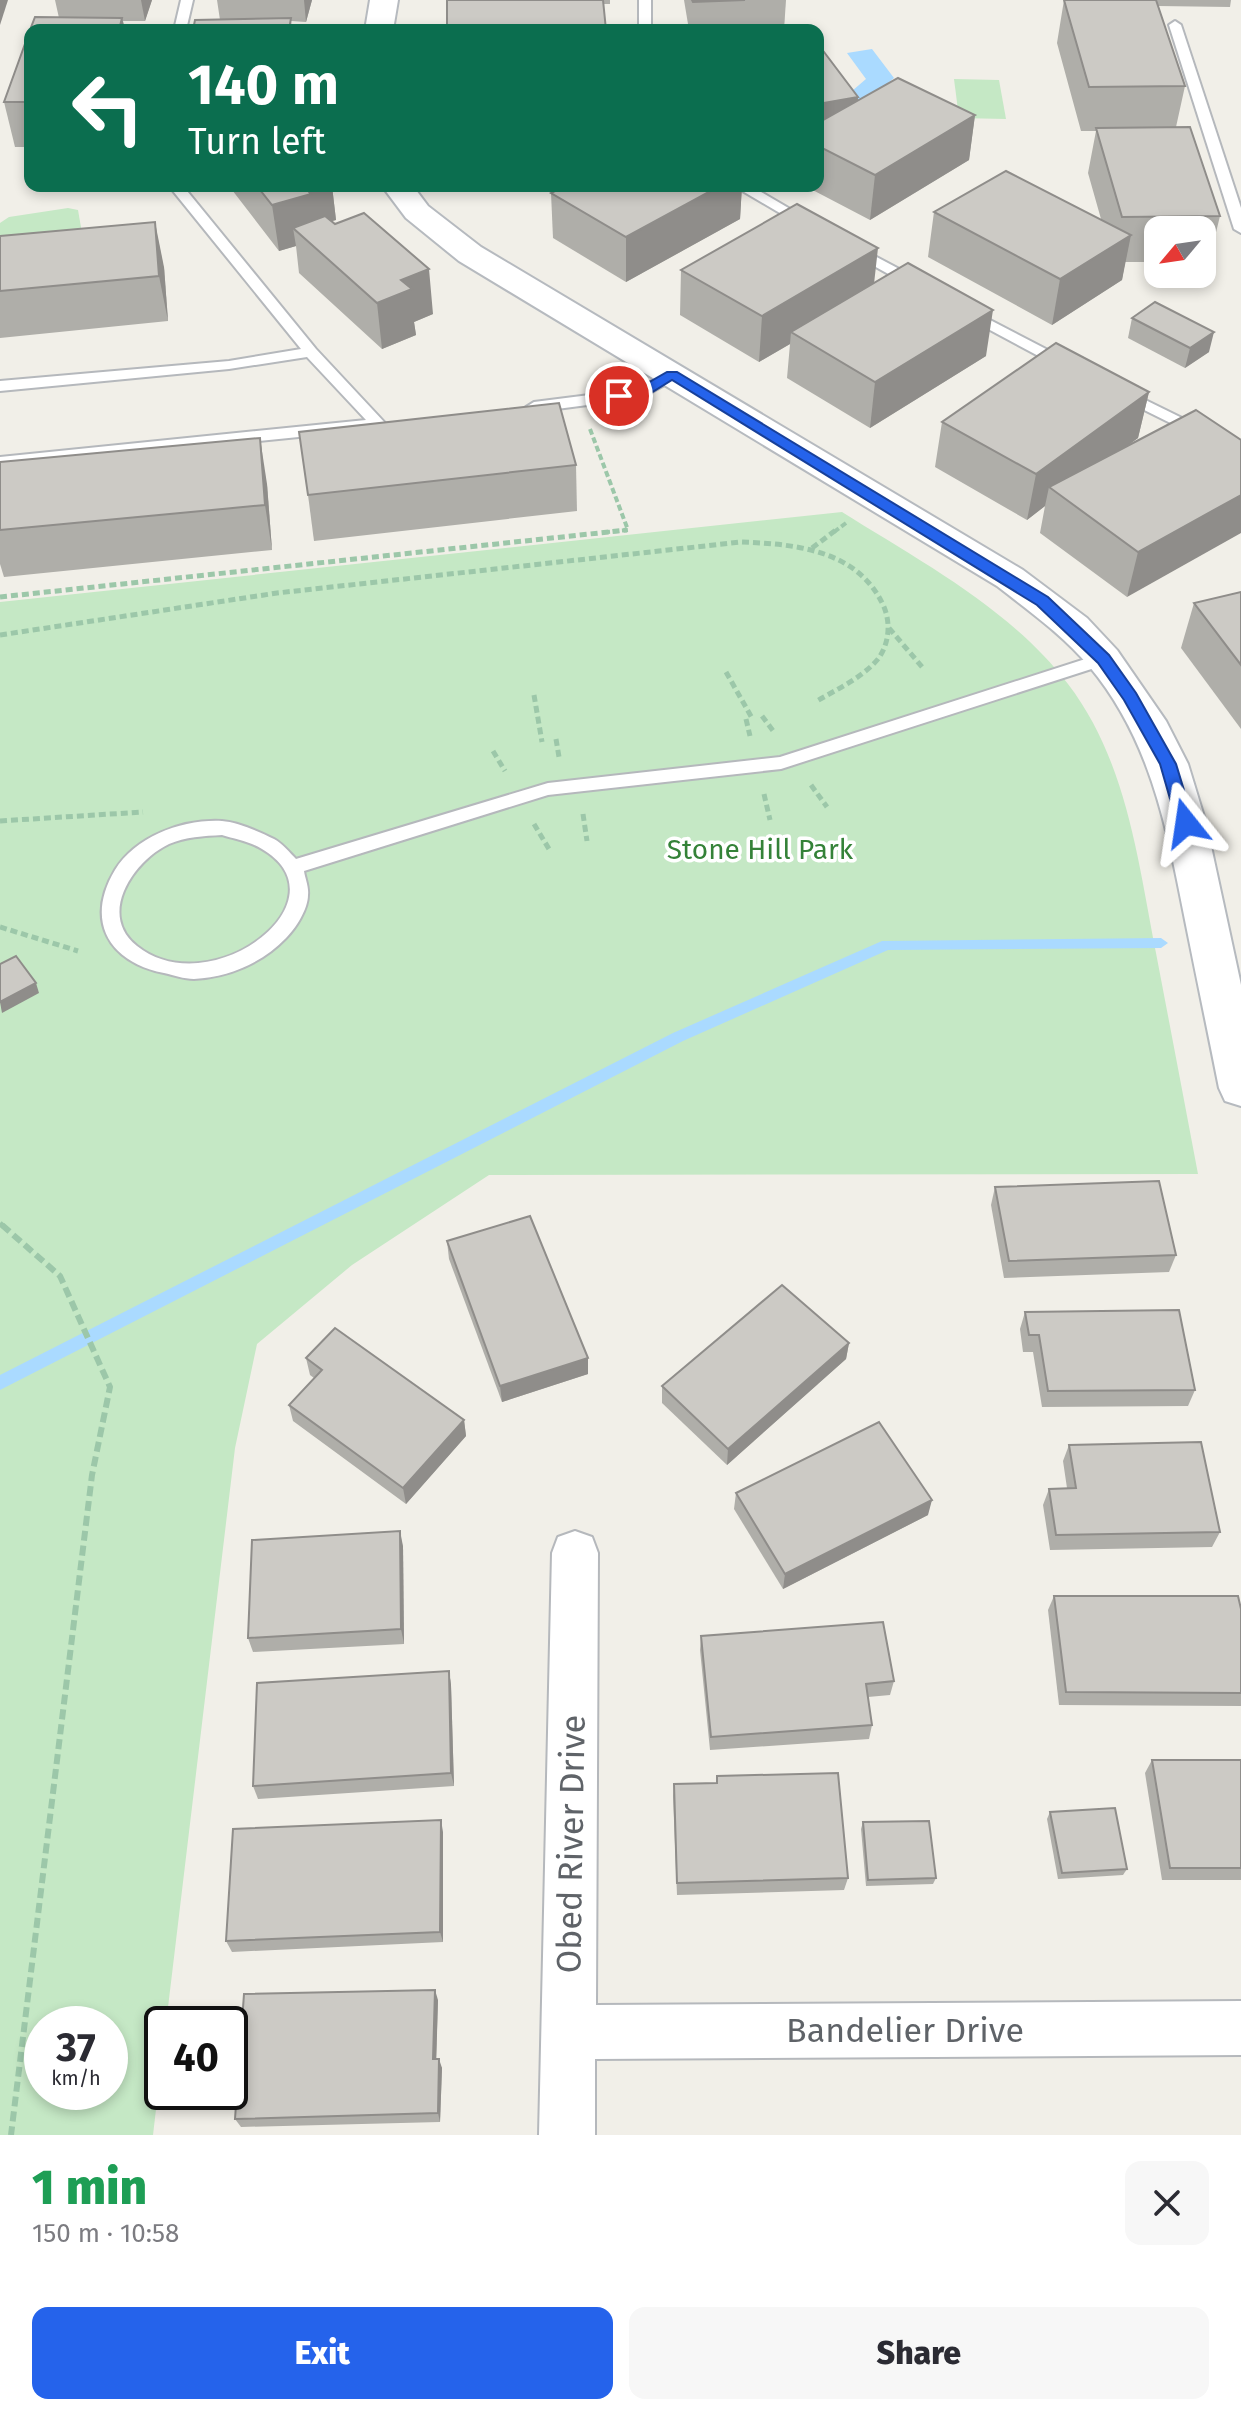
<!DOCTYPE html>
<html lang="en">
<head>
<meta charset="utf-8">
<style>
	:root { --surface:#fff; --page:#f7f7f7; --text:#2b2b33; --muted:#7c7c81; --accent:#2563eb }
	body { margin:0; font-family:"Fira Sans",sans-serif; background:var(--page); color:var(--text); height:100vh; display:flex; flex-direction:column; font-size:30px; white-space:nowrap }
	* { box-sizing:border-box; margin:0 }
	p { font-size:26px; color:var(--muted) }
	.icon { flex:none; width:44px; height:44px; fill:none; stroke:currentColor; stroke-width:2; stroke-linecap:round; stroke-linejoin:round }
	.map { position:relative; height:2135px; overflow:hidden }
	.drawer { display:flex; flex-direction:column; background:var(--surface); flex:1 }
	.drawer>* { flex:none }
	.hud { position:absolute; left:24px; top:24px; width:800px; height:168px; border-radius:16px; box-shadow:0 4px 12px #0003; background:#0b6e4f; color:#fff; overflow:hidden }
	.needle { width:52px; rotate:241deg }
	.tools { position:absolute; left:1144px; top:216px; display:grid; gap:16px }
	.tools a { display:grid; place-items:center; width:72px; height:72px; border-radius:16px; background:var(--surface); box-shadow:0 4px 12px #0003; font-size:40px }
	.speed { position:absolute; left:24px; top:2006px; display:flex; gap:16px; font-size:40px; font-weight:700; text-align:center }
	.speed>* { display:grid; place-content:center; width:104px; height:104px; border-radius:50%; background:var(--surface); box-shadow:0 4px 12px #0003; line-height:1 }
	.speed small { font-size:20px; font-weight:400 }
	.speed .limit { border:4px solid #111; border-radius:12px; background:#fff; color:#111 }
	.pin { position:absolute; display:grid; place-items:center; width:68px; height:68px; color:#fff; margin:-34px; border:4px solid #fff; border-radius:50%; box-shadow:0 2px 8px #0007 }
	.me { position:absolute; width:88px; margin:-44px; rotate:345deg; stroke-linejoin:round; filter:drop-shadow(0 0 6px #0008) }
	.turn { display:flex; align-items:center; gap:28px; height:168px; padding:0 32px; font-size:36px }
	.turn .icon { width:104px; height:104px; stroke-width:2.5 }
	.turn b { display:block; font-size:56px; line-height:68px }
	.round { display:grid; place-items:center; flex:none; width:84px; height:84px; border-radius:16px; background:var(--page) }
	.headline { display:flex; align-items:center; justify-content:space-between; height:136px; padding:0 32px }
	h1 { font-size:48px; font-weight:800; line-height:60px; color:#1e9e55 }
	.action { display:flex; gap:16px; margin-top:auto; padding:16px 32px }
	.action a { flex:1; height:92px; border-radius:16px; background:var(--accent); color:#fff; font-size:32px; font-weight:800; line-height:92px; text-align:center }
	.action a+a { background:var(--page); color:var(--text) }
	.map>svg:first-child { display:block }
	.green { fill:#c5e8c5; fill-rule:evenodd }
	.water { fill:#aadaff }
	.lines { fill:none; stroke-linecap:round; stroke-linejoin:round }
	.stream { fill:#aadaff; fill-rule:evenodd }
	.lane-casing { stroke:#b5b8bc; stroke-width:4 }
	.street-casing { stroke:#b5b8bc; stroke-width:4 }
	.secondary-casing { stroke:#b6babf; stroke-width:4 }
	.path-far2 { stroke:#9cc7a9; stroke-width:4; stroke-dasharray:6 3; stroke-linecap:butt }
	.path-far1 { stroke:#9cc7a9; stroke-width:5; stroke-dasharray:7 4; stroke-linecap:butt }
	.path { stroke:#9cc7a9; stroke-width:6; stroke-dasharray:10 5; stroke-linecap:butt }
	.lane { fill:#fff; fill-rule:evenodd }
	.street { fill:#fff; fill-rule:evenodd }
	.secondary { fill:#fff; fill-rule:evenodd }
	.wall { fill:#afaea9 }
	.shaded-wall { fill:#8f8d8a }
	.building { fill:#cccac5; stroke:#8f8d8a; stroke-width:2 }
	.route { fill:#2563eb; stroke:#184099; stroke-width:2 }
	.labels { text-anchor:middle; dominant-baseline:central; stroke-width:7; stroke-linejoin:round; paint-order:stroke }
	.park-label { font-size:28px; fill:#348238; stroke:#fff }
	.near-street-label { font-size:34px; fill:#5f6368; stroke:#fff }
</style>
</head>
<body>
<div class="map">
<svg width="1241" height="2135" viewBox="0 0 1241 2135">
	<rect width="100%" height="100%" fill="#f1efe8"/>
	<g class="green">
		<polygon points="954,79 999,80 1006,119 959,118"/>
		<polygon points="68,208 78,210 82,233 0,245 0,223 9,217"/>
		<path d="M842,512c78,49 169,97 226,172 59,77 70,177 88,269 14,73 28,147 42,221l-709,1 -137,90 -95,79 -22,104 -69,576h-4v34l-9,77h-153v-1533zM42,2024h68v68h-68z"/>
	</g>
	<polygon class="water" points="872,49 894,78 866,101 856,99 852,91 866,79 847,53"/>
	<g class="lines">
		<polygon class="stream" points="1161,938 1168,943 1161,948 888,950 683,1041 0,1390 0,1375 673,1033 882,941"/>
		<defs>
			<g id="lane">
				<polygon points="181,0 193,0 186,30 174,30"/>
				<rect x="639" y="0" width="12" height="30"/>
				<polygon points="1175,21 1181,25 1241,208 1241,233 1234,229 1169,25"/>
				<polygon points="169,186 183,186 316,349 386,424 378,429 0,467 0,457 366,420 307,357 229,369 0,391 0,381 229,361 301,349"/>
				<polygon points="734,186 751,186 814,223 802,226"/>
				<polygon points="852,244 920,280 922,283 910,286 847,251 847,245"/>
				<polygon points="967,308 1071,362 1073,365 1071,368 1061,368 962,315 962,309"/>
				<polygon points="672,370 677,372 677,378 641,398 534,412 526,407 534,402 637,389"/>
				<polygon points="1123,389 1241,447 1241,458 1118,397 1118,391"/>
				<path d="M1104,653l9,6 -3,4 -329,106 -233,26 -244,76c1,7 5,16 4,24 0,14 -12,33 -22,43 -24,25 -57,39 -92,41 -10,0 -21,-4 -30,-6 -56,-11 -79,-53 -49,-103 21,-34 68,-51 107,-49 15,1 38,11 52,18 8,4 16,14 22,20l252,-76 232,-26zM222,835c13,4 29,7 40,14 87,51 -51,156 -125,97 -40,-31 -4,-85 32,-102 16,-7 35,-8 53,-9z"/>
			</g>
			<polygon id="street" points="575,1531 592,1537 598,1553 596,2005 1241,2001 1241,2055 595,2059 595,2135 539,2135 552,1553 558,1537"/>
			<g id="secondary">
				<polygon points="370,0 398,0 393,30 365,30"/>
				<path d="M382,186h31l15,20 53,41 542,323 64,48 30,32 49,71 22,43 18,59 35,162v121l-16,-5 -6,-13c-11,-56 -23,-112 -34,-168 -18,-91 -34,-180 -96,-254 -26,-31 -60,-55 -92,-80l-538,-325 -53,-43z"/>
			</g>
		</defs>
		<use href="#lane" class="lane-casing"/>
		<use href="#street" class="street-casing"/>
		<use href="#secondary" class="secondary-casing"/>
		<g class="path-far2">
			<polyline points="590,429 628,530 608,532"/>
			<polyline points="834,532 846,523"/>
		</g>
		<g class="path-far1">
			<polyline points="812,548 836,530"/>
			<polyline points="0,597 627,530"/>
			<polyline points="889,628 923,668"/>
			<path d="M0,635l277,-42 464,-51c55,2 118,8 143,65 7,17 5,37 -6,52 -16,19 -41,30 -61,42"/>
			<polyline points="726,672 752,718"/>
			<polyline points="534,695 542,742"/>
			<polyline points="762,716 774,732"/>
			<polyline points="746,719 750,736"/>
			<polyline points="556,739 559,757"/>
			<polyline points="493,751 505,771"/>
			<polyline points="811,785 827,807"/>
			<polyline points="764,794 770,820"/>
			<polyline points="583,814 587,841"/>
			<polyline points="0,821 143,812"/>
			<polyline points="534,824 549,849"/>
			<polyline points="0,927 78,951"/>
			<polyline points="0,1223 4,1227"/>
		</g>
		<polyline class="path" points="2,1225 60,1276 110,1387 92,1475 11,2135"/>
		<use href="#lane" class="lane"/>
		<use href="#street" class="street"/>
		<use href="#secondary" class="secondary"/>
	</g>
	<g class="wall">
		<polygon points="55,0 152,0 145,21 123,21 125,30 30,30 59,18"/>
		<polygon points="217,0 312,0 306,22 291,21 292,30 193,30 220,20"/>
		<polygon points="447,0 610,0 610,4 604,4"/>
		<polygon points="684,0 786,0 784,30 689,30"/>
		<polygon points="1064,0 1231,0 1230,7 1158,6 1185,86 1176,127 1220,216 1209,261 1202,261 1202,230 1158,230 1158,262 1125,262 1122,280 1052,325 928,257 934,212 1101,219 1088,173 1096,131 1081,131 1057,43"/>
		<polygon points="30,30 30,147 15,147 4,102"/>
		<polygon points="818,44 858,97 858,100 975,115 969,160 870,220 805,186 818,186"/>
		<polygon points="229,186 332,186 336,220 332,221 433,314 414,322 416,335 382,349 299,273 296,246 279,251"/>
		<polygon points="565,186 742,186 740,219 626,282 553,238 551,193"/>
		<polygon points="0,236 164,267 168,321 0,338"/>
		<polygon points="681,270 874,283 986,356 870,428 787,378 790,344 759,362 680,315"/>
		<polygon points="1132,318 1209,352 1185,368 1128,338"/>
		<polygon points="1149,392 1138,438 1127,446 1196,410 1127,597 1040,533 1045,506 1027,520 935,467 942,422"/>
		<polygon points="0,462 267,484 272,550 4,577 0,564"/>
		<polygon points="576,465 577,511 314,541 308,495"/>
		<polygon points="1241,592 1241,729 1181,648 1194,603"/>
		<polygon points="995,1187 1176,1255 1169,1272 1004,1278 991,1205"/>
		<polygon points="447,1241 588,1374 502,1402 449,1259"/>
		<polygon points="1025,1312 1195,1390 1188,1406 1042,1407 1033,1352 1023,1352 1020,1329"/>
		<polygon points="849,1343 846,1359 727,1465 662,1403 662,1386"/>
		<polygon points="306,1358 464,1420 466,1436 406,1504 293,1421 289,1405 314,1378 310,1375"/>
		<polygon points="1069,1445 1220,1532 1212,1547 1050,1550 1043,1505 1049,1489 1067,1488 1063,1461"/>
		<polygon points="736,1493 928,1515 783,1589 734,1509"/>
		<polygon points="403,1546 404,1644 253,1652 248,1638"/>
		<polygon points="1054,1596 1241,1609 1241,1706 1059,1705 1048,1610"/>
		<polygon points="701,1636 894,1681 890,1695 868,1697 872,1725 869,1739 710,1750 700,1650"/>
		<polygon points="449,1671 451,1685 454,1786 258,1799 253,1786"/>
		<polygon points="1152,1760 1241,1760 1241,1880 1162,1880 1145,1773"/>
		<polygon points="717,1776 848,1878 844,1890 677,1895 673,1796 674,1784 716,1783"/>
		<polygon points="1050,1812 1127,1869 1123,1875 1058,1879 1047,1819"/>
		<polygon points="863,1822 936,1878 933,1884 866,1886 861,1829"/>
		<polygon points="443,1832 443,1942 232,1952 226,1941"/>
		<polygon points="438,2000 436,2059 442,2068 440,2122 241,2127 235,2119"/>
	</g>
	<g class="shaded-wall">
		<polygon points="0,0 8,0 0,25"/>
		<polygon points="141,0 152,0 145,21"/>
		<polygon points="304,0 312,0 306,22"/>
		<polygon points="122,18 125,30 119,30"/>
		<polygon points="858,97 856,125 818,132 818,104"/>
		<polygon points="975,115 969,160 870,220 875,175"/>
		<polygon points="302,186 332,186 336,220 314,226 293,228 296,246 279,251 272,205"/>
		<polygon points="720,186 742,186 740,219 626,282 626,237"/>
		<polygon points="155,222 164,267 168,321 159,276"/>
		<polygon points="1131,235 1122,280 1052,325 1060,279"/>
		<polygon points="878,248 873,293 791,332 790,344 759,362 762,316"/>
		<polygon points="429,269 433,314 414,322 416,335 382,349 377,303 401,280"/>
		<polygon points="993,310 986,356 870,428 875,382"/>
		<polygon points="1214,332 1209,352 1185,368 1190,348"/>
		<polygon points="1149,392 1138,438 1060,495 1049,487 1045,506 1027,520 1036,474"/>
		<polygon points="260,438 267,484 272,550 265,505"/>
		<polygon points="1241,495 1241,533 1127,597 1138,552"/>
		<polygon points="36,983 39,993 2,1013 0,1002"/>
		<polygon points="849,1343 846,1359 727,1465 728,1449"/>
		<polygon points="588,1358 588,1374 502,1402 500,1386"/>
		<polygon points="464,1420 466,1436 406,1504 403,1488"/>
		<polygon points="932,1500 928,1515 783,1589 785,1574"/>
		<polygon points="400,1531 403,1546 404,1644 401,1629"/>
		<polygon points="449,1671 451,1685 454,1786 451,1773"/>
		<polygon points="441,1820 443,1832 443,1942 440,1932"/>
		<polygon points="435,1990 438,2000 436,2069 433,2059"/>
		<polygon points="439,2059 442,2068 440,2122 438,2113"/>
	</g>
	<g class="building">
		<polygon points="447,0 603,0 606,30 447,30"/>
		<polygon points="692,0 745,0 693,2"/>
		<polygon points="1064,0 1156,0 1185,86 1089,87"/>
		<polygon points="35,17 122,18 119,30 30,30"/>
		<polygon points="291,18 289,30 193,30 195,20"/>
		<polygon points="30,30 30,102 4,102"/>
		<polygon points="818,44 858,97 818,104"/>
		<polygon points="898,78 975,115 875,175 818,146 818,123"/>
		<polygon points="1190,127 1220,216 1122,217 1096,128"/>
		<polygon points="1006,171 1131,235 1060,279 934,212"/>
		<polygon points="257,186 304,186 311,194 272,205"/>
		<polygon points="565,186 720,186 626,237 551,193"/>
		<polygon points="797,204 878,248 762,316 681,270"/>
		<polygon points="364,213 429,269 401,280 412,289 377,303 293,228 325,216 335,224"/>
		<polygon points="155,222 159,276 0,291 0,236"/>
		<polygon points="908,263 993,310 875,382 791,332"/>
		<polygon points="1155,302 1214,332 1190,348 1132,318"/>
		<polygon points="1056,343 1149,392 1036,474 942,422"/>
		<polygon points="559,403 576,465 308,495 299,432"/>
		<polygon points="1196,410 1241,440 1241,495 1138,552 1049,487"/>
		<polygon points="260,438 265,505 0,530 0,462"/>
		<polygon points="1241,592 1241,665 1194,603"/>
		<polygon points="16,956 36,983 0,1002 0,964"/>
		<polygon points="1159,1181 1176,1255 1009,1261 995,1187"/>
		<polygon points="530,1216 588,1358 500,1386 447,1241"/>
		<polygon points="782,1285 849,1343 728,1449 662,1386"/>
		<polygon points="1179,1310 1195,1390 1048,1391 1039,1335 1029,1335 1025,1312"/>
		<polygon points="335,1328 464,1420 403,1488 289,1405 322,1370 306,1358"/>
		<polygon points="879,1422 932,1500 785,1574 736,1493"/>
		<polygon points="1201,1442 1220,1532 1056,1535 1049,1489 1076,1488 1069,1445"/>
		<polygon points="400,1531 401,1629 248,1638 252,1540"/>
		<polygon points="1054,1596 1238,1596 1241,1609 1241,1693 1066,1692"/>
		<polygon points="883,1622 894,1681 866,1684 872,1725 711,1737 701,1636"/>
		<polygon points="449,1671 451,1773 253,1786 257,1683"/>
		<polygon points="1152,1760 1241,1760 1241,1868 1170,1868"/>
		<polygon points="838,1773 848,1878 677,1883 674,1784 717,1783 717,1776"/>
		<polygon points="1115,1808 1127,1869 1062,1873 1050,1812"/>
		<polygon points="441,1820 440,1932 226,1941 233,1829"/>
		<polygon points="929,1821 936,1878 868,1880 863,1822"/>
		<polygon points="435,1990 433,2059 439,2059 438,2113 235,2119 244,1994"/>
	</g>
	<polygon class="route" points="667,372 677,372 1048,597 1109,655 1136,693 1176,764 1194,823 1191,827 1180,827 1177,823 1160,764 1124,700 1098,663 1037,605 672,380 646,396 619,400 612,396 637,389"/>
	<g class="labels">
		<g class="park-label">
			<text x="760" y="849">Stone Hill Park</text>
		</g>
		<g class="near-street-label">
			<text transform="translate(571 1844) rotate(-89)">Obed River Drive</text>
			<text x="905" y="2030">Bandelier Drive</text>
		</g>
	</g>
</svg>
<div class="tools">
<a><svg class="needle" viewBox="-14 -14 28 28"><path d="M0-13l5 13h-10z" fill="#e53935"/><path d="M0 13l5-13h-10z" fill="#7c7c81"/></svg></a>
</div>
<div class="speed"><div>37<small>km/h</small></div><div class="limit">40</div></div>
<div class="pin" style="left:619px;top:396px;background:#d93025"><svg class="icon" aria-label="arrive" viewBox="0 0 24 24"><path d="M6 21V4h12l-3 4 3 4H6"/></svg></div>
<svg class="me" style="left:1186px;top:823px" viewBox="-20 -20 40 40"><path d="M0-17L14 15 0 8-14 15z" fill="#2563eb" stroke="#fff" stroke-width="4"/></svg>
<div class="hud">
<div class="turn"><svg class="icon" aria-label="left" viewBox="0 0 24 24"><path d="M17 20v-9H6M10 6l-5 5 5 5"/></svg><div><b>140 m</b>Turn left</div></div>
</div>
</div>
<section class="drawer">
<div class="headline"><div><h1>1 min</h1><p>150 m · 10:58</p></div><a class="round"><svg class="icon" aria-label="close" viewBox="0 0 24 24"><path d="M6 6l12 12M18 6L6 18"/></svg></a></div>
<div class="action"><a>Exit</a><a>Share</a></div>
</section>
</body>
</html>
